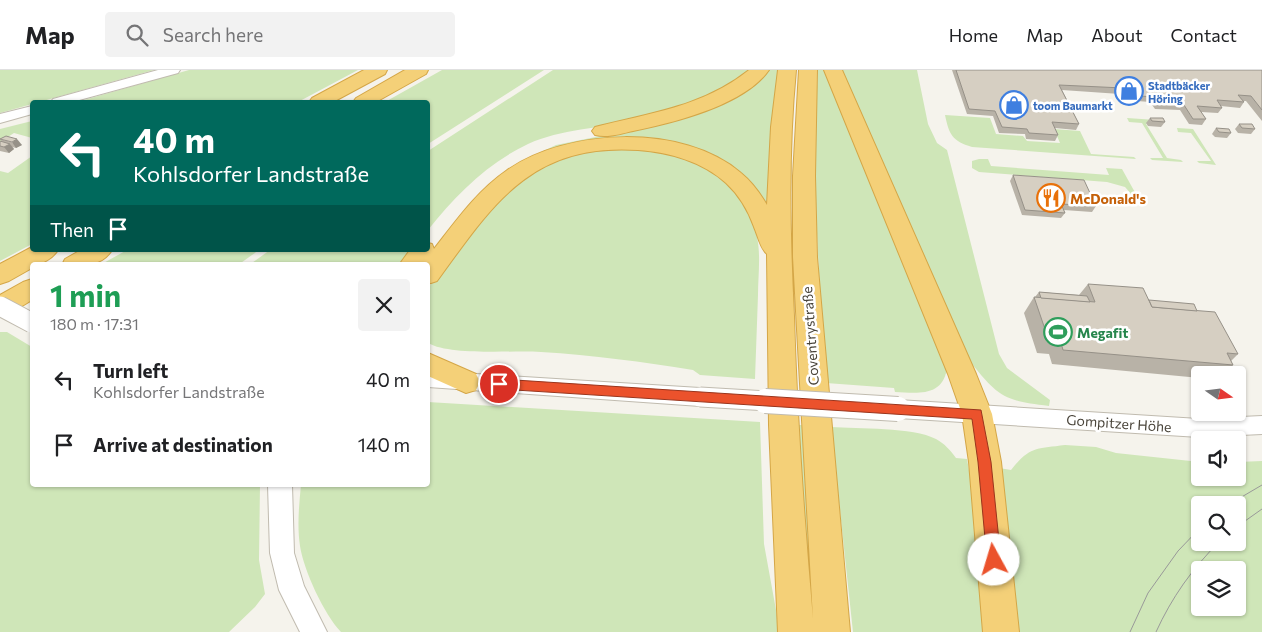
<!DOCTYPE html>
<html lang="en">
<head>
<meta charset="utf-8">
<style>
	:root { --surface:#fff; --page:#f2f2f2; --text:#202124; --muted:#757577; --line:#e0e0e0 }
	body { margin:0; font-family:Commissioner,sans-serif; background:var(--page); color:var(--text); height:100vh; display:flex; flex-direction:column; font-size:19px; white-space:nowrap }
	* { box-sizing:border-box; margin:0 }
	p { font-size:16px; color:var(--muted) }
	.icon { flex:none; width:28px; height:28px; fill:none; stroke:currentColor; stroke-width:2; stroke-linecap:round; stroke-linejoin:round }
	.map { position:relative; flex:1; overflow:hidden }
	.panel { position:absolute; left:30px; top:192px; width:400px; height:225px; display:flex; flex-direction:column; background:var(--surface); border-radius:5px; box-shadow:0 1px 4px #0004 }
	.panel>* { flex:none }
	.hud { position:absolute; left:30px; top:30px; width:400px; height:152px; border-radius:5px; box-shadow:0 1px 4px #0004; background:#00695c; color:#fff; overflow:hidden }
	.needle { width:32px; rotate:104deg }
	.controls { position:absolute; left:1191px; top:296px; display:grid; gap:10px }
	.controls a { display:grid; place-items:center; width:55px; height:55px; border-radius:5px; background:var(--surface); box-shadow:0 1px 4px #0004; font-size:25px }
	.pin { position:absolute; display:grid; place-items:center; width:42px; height:42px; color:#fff; margin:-21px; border:2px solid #fff; border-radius:50%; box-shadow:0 1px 5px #0007 }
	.me { position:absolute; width:55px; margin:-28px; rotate:354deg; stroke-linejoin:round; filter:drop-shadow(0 0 4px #0008) }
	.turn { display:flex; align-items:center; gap:18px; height:105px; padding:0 20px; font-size:22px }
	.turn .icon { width:65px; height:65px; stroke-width:2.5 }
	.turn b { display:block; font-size:35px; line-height:42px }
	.then { display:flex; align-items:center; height:48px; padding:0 20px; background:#0003; gap:10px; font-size:19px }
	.round { display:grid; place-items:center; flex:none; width:52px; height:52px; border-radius:5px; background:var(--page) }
	.headline { display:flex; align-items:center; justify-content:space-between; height:85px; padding:0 20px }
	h1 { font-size:30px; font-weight:700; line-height:38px; color:#1e9e55 }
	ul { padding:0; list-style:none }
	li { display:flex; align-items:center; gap:15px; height:65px; padding:0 20px }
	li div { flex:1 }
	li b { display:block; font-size:19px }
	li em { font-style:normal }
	header { display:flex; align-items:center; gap:30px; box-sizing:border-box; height:70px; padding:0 25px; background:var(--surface); border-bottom:1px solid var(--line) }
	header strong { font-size:24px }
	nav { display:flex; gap:28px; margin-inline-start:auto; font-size:18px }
	.search { width:350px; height:45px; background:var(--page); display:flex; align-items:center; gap:12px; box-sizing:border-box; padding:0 18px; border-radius:5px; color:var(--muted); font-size:19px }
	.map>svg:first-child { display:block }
	.green { fill:#cfe6b8; fill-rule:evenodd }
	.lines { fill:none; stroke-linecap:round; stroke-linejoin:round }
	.minor-casing { stroke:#c0bbaf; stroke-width:2 }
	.highway-casing { stroke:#d4a647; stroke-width:2 }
	.minor { fill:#fff; fill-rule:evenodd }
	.highway { fill:#f4d078; fill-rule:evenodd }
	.tram { stroke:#999; stroke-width:1 }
	.minor-bridge-far1-casing { stroke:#c0bbaf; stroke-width:21; stroke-linecap:butt }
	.minor-bridge-casing { stroke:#c0bbaf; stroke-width:26; stroke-linecap:butt }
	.minor-bridge-far1 { stroke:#fff; stroke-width:19 }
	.minor-bridge { stroke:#fff; stroke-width:24 }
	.wall { fill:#b8b2a7 }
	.shaded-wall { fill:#969188 }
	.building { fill:#d6cfc2; stroke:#969188 }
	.route { fill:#eb522c; stroke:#99351d }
	.labels { text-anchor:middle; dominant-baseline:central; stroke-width:5; stroke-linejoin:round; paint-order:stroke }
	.far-shop-label { font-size:11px; font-weight:bold; fill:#366cbe; stroke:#fff; text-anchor:start }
	.food-label { font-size:14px; font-weight:bold; fill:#c56008; stroke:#fff; text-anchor:start }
	.leisure-label { font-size:14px; font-weight:bold; fill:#27864d; stroke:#fff; text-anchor:start }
	.street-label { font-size:14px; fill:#49443a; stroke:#fff }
</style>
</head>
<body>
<header>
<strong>Map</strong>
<div class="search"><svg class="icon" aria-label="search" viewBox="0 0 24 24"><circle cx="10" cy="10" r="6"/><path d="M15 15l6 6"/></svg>Search here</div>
<nav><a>Home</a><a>Map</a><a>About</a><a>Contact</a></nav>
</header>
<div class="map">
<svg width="1262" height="562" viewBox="0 0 1262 562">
	<rect width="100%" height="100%" fill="#f5f3ec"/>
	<g class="green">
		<polygon points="0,0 154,0 0,43"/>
		<polygon points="189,0 358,0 298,32 77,32"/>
		<polygon points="442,0 544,0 428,74 428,32 385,32"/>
		<path d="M553,0h200c-16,10 -32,21 -49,30 -15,7 -52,18 -69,21 -35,7 -74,8 -107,23 -42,20 -72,51 -100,86v-79z"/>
		<polygon points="765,0 781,0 770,141 761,133 673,76 560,79 421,195 478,125 504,102 526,89 556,75 645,57"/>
		<path d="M818,0h10l104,259 12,35 3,5c-5,28 -29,24 -52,23l-1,-4 -68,-5c-7,-104 -15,-209 -8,-313z"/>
		<path d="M840,0h77l11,54 9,19 10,7 52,204 8,14 43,32 -1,6c-47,-5 -52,-11 -81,-47z"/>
		<path d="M945,45l45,3 6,16 27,2 4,5 33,2 -6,-14 26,2 11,23 43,3 2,2 -164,-12c-20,-6 -23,-13 -27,-32z"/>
		<polygon points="1127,48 1156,50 1146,54 1167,88 1181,90 1183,92 1152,90 1150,88 1163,88 1142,53 1129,52"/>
		<polygon points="32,51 32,68 14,63 0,72 0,59"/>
		<polygon points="1177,58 1193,59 1216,95 1199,93 1197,91 1211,91 1191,63 1178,62"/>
		<path d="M600,80c16,0 33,-2 49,0 50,6 98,35 108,87 4,19 1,39 1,58 -1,28 -2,56 -3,84l-55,-4 -7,-5c-50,-8 -100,-15 -152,-18 -29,-2 -90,4 -113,-9v-55l77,-98 33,-22 30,-12z"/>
		<polygon points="32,86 32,174 0,191 0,101 8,103"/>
		<polygon points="979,89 988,89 991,96 1109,105 1106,98 1122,99 1137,126 1133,126 1125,117 1107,112 979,102 972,98 972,91"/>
		<polygon points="127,180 259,180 238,195 100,195"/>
		<polygon points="270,180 411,180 399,195 249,195"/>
		<polygon points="0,262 7,262 32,277 32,415 260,415 259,490 265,524 255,537 229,562 0,562"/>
		<path d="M428,332l332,20 4,122 16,88h-439c-17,-18 -37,-61 -41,-86 -3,-20 -1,-41 1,-61h127z"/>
		<polygon points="796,355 804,355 821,562 811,562"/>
		<path d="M831,357c27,2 82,0 105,12 9,5 14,11 20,19l11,1 5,28 14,145h-133z"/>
		<path d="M1065,375l31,2 20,6 84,9v16h38v-16l24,-1v171h-247l-16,-164 12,2c19,-24 25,-21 54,-25zM1200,435h38v37h-38zM1200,500h38v38h-38z"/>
	</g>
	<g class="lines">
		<defs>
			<g id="minor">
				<polygon points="158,0 180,0 178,3 72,32 51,32 53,29"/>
				<polygon points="32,36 32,44 0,53 0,44"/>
				<polygon points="428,301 700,318 707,321 711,327 707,333 700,336 428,317"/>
				<polygon points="898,330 1199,349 1262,346 1262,364 1199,367 898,348 890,345 887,339 890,333"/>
				<polygon points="268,415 292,415 294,483 304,516 327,562 300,562 279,520 270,483"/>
			</g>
			<g id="highway">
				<polygon points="364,0 387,0 385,4 333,32 309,32 312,28"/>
				<polygon points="405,0 428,0 426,4 376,32 353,32 356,28"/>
				<path d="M749,0h20c-24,35 -96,53 -136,61 -12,3 -26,7 -38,4l-3,-4 3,-4c54,-14 108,-20 154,-57z"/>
				<path d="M778,0h18c-8,82 -6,164 -2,246 3,101 10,202 19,303l-20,-362v-81l6,-106h18l-2,106 2,81 33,375h-72l-9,-207 -2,-171c-7,-6 -9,-18 -13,-27 -6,-17 -15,-32 -28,-44 -23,-21 -57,-31 -88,-33 -107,-7 -145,54 -201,131l-9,3v-19h-29l11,-15h18v-7l4,1 2,5c22,-28 43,-58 72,-78 60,-43 177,-48 235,2 11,9 19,20 26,32l4,-78z"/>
				<polygon points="824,0 842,0 976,304 992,344 1001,392 1019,562 983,562 969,392 962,344 948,304"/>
				<path d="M32,177v3h26c-5,8 -16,15 -26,15v3l-23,13 -9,3v-20z"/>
				<path d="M81,180h31c-11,18 -32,15 -50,15l3,-6z"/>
				<polygon points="32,209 32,230 9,244 0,247 0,225 23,212"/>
				<polygon points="428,283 476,304 480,312 476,320 466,323 428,306"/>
			</g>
		</defs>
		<use href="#minor" class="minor-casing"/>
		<use href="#highway" class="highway-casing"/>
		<use href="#minor" class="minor"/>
		<use href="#highway" class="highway"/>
		<g class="tram">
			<polyline points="1228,435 1262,415"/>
			<polyline points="1238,456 1262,439"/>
			<polyline points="1130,562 1148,523 1178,481 1200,458"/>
			<path d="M1156,562c16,-35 36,-63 63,-90"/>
		</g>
		<defs>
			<g id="minor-bridge-far1">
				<polyline points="0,236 32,253"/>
				<polyline points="700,327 786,332"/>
			</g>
			<polyline id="minor-bridge" points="765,331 898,339"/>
		</defs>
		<use href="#minor-bridge-far1" class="minor-bridge-far1-casing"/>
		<use href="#minor-bridge" class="minor-bridge-casing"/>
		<use href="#minor-bridge-far1" class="minor-bridge-far1"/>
		<use href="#minor-bridge" class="minor-bridge"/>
	</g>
	<g class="wall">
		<polygon points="952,0 1262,0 1262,51 1246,31 1243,31 1244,32 1240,38 1221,36 1222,38 1218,43 1201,42 1206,49 1202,55 1189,54 1180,40 1155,39 1150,32 1124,30 1120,24 1062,20 1079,54 1076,60 1055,58 1058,65 1055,71 1026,69 1025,64 999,63 993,46 967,44"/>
		<polygon points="1150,48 1165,52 1161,57 1148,56 1146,53"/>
		<polygon points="1239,54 1255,59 1251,64 1238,63 1235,59"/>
		<polygon points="1216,58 1231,63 1227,68 1215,67 1212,64"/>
		<polygon points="0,69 22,75 16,78 12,77 14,79 9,83 0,81 0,71 2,72"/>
		<polygon points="1013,105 1096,136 1092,142 1064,140 1065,143 1061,148 1022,145 1010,111"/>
		<polygon points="1088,214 1149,230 1197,241 1238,284 1231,291 1233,295 1222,305 1200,305 1200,308 1052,294 1049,284 1037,283 1024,243 1034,227 1035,227 1039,222 1079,225"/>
	</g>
	<g class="shaded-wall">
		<polygon points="17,69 22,75 16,78 12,72"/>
		<polygon points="10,74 14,79 9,83 4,77"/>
	</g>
	<g class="building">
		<polygon points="956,0 1262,0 1262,40 1251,26 1238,25 1244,32 1217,30 1222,38 1197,36 1206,49 1193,49 1184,35 1158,34 1154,27 1127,25 1123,18 1059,15 1079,54 1052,52 1058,65 1029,63 1027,59 1002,57 995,41 969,39"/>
		<polygon points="1150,48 1163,48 1165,52 1152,51"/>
		<polygon points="1239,54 1252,54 1255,59 1242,58"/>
		<polygon points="1216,58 1229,59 1231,63 1219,62"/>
		<polygon points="6,66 17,69 12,72 0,69"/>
		<polygon points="0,71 10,74 4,77 0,76"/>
		<polygon points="1013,105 1084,110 1096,136 1061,134 1065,143 1025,140"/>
		<polygon points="1088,214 1143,218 1152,237 1215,242 1238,284 1227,283 1233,295 1063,280 1060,269 1048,268 1034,227 1095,232"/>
		<polygon points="1039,222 1087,226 1090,232 1041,228"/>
		<polygon points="1149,230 1194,234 1197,241 1152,237"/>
	</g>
	<polygon class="route" points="499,309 981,340 991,392 1001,490 999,494 994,496 989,494 987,490 978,392 972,349 499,319 494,317 493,314 494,311"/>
	<defs>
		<symbol id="shop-ring" viewBox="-11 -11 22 22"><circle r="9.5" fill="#fff" stroke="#3f7fe0" stroke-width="1.5"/><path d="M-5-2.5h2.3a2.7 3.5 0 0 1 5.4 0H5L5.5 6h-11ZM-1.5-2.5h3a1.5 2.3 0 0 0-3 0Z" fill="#3f7fe0"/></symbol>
		<symbol id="restaurant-ring" viewBox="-11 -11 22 22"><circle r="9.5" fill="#fff" stroke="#e8710a" stroke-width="1.5"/><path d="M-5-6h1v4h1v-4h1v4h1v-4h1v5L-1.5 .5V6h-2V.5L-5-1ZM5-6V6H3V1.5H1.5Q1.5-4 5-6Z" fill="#e8710a"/></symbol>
		<symbol id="stadium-ring" viewBox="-11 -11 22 22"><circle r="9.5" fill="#fff" stroke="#2e9e5b" stroke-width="1.5"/><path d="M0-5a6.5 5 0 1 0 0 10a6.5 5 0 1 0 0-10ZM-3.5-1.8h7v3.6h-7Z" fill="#2e9e5b"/></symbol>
	</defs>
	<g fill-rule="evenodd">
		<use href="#shop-ring" x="1113" y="5" width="32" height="32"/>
		<use href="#shop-ring" x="998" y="19" width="32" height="32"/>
		<use href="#restaurant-ring" x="1035" y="112" width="32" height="32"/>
		<use href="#stadium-ring" x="1042" y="246" width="32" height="32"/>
	</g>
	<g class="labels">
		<g class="far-shop-label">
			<text x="1148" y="15">Stadtbäcker<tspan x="1148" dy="13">Höring</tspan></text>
			<text x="1033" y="35">toom Baumarkt</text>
		</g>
		<g class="food-label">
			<text x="1070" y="128">McDonald's</text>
		</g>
		<g class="leisure-label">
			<text x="1077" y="262">Megafit</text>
		</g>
		<g class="street-label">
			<text transform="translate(810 266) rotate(-94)">Coventrystraße</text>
			<text transform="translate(1119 353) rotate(4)">Gompitzer Höhe</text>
		</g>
	</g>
</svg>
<div class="controls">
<a><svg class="needle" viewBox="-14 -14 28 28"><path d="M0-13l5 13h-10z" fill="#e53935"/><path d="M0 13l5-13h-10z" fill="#757577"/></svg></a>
<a><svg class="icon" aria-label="sound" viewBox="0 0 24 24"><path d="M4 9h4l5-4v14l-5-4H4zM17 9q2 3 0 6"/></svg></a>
<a><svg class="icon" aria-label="search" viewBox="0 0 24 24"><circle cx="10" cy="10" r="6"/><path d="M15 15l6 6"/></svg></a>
<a><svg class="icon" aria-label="layers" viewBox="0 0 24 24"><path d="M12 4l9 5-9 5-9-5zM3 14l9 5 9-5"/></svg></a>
</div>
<div class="pin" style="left:499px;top:314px;background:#d93025"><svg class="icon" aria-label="arrive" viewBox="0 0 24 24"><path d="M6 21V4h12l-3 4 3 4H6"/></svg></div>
<svg class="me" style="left:994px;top:490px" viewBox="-20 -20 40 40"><circle r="19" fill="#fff"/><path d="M0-13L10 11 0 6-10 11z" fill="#eb522c"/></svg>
<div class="hud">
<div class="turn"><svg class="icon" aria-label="left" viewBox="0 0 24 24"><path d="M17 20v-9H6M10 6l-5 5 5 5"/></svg><div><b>40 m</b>Kohlsdorfer Landstraße</div></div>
<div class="then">Then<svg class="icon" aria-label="arrive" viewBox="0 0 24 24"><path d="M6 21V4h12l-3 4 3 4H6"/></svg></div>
</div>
<section class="panel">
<div class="headline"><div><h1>1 min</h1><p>180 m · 17:31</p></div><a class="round"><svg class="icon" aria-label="close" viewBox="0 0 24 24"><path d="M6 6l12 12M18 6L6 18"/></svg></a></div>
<ul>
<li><svg class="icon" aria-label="left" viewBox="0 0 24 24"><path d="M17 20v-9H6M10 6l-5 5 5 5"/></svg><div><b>Turn left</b><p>Kohlsdorfer Landstraße</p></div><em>40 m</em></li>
<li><svg class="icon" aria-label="arrive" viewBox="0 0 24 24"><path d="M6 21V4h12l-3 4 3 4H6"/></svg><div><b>Arrive at destination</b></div><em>140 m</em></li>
</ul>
</section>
</div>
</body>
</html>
